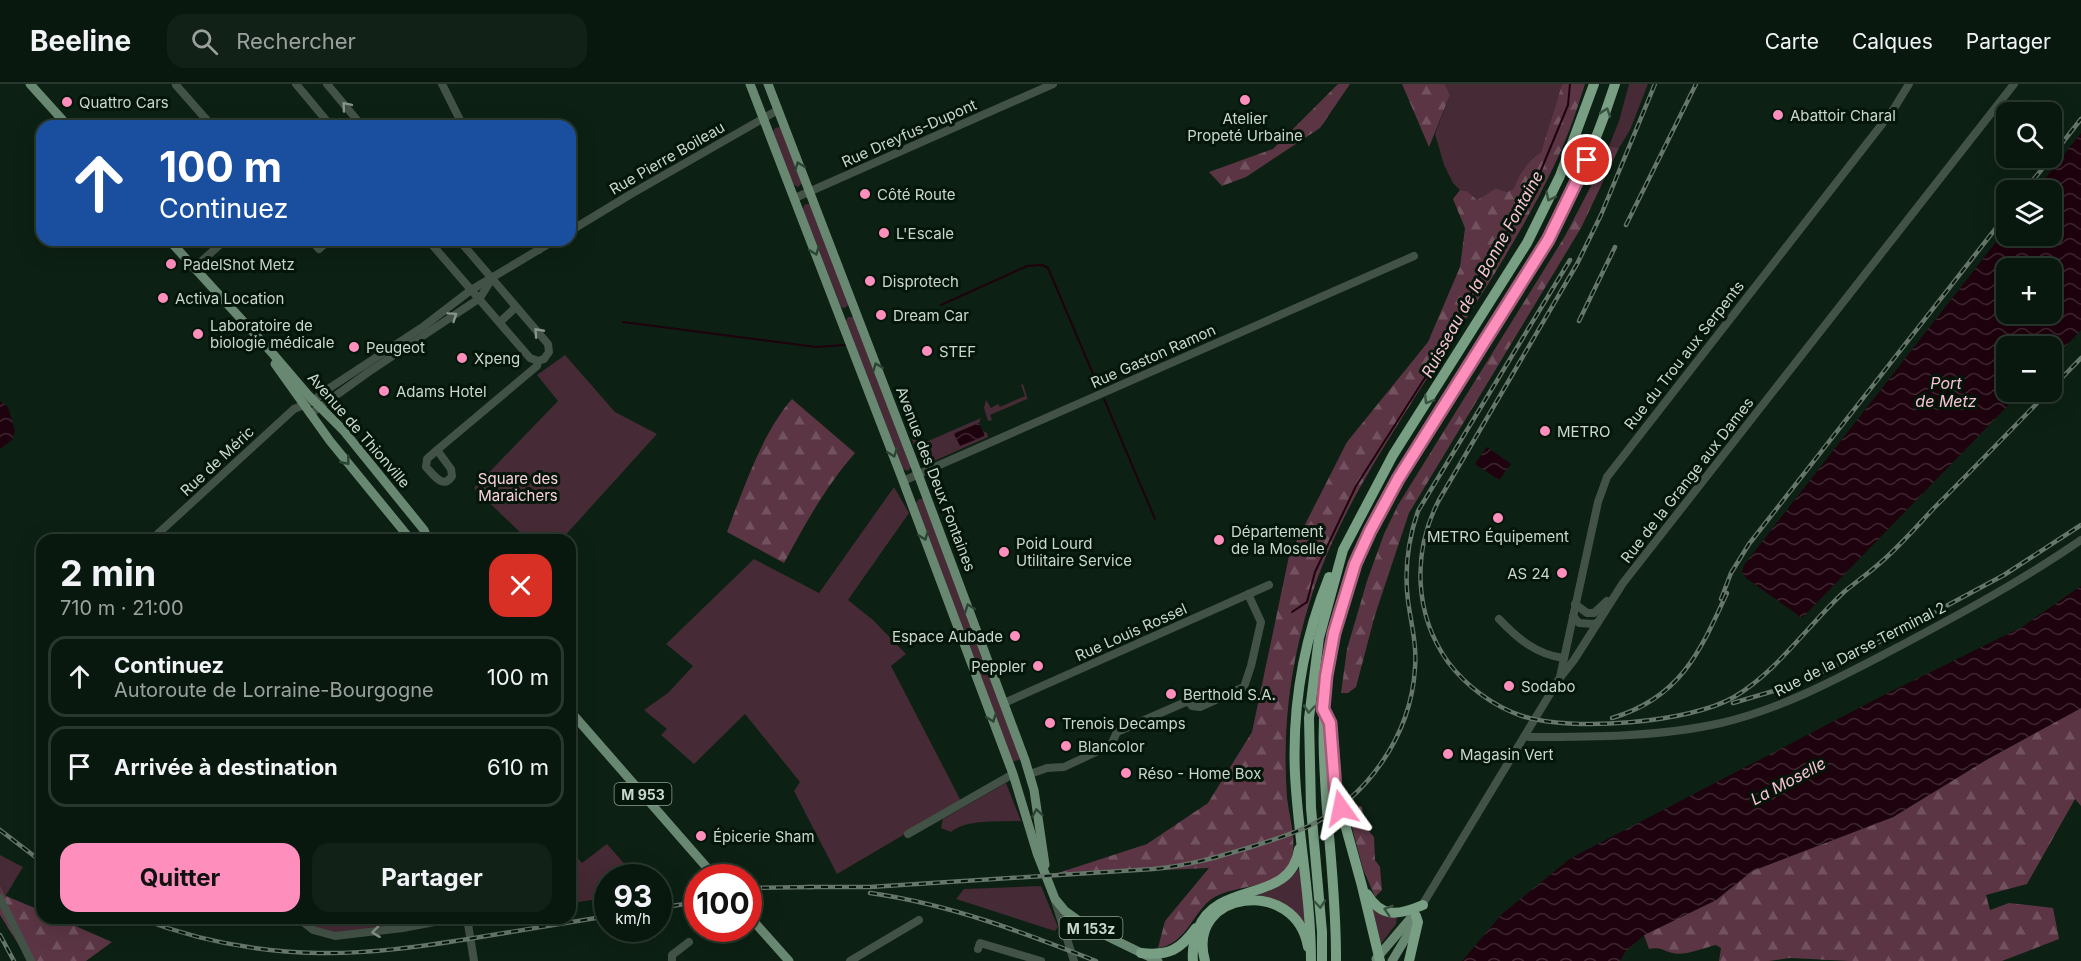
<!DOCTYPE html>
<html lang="fr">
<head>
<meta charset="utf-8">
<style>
	:root { --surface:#09180e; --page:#122117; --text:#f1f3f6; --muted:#99a09e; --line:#29372e; --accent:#fe8ebc }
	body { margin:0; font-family:Inter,sans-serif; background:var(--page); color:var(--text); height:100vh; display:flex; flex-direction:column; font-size:22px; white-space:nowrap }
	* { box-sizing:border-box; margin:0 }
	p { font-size:20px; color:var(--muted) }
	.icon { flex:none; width:33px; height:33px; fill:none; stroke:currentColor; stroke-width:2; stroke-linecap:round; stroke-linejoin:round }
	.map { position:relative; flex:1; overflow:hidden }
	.panel { position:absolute; left:36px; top:450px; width:540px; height:390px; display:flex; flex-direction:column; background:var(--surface); border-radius:18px; box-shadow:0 6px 24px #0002,0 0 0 2px var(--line) }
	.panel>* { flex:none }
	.banner { position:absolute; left:36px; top:36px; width:540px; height:126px; border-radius:18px; box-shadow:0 6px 24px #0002,0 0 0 2px var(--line); background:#1a4fa0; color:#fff; overflow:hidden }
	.buttons { position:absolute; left:1996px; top:18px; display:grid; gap:12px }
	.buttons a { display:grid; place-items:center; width:66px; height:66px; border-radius:12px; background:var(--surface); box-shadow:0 6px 24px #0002,0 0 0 2px var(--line); font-size:30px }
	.speed { position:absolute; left:594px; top:780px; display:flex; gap:12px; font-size:30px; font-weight:700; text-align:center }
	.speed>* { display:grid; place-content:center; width:78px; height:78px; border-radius:50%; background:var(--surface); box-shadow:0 6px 24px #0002,0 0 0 2px var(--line); line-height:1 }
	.speed small { font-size:15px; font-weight:400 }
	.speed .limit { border:9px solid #d22; background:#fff; color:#111 }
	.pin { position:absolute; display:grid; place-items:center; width:51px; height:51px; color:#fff; margin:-26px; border:3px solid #fff; border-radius:50%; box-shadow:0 2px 6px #0007 }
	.me { position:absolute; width:66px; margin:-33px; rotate:348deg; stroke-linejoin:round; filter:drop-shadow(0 0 4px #0008) }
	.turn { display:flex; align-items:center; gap:21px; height:126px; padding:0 24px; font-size:27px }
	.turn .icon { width:78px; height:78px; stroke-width:2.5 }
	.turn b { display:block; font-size:42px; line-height:51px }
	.round { display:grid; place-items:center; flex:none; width:63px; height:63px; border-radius:18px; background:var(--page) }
	.summary { display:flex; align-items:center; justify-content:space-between; height:102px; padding:0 24px }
	h1 { font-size:36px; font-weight:700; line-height:45px }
	.action { display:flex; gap:12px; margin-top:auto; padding:12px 24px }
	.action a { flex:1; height:69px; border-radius:18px; background:var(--accent); color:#111; font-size:24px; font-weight:700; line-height:69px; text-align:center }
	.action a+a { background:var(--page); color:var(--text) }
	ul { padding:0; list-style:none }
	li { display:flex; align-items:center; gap:18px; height:81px; margin:0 12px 9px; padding:0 12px; border:3px solid var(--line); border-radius:18px }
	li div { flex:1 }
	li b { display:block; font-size:22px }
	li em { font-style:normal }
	header { display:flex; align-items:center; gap:36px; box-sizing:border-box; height:84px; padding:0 30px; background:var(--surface); border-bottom:2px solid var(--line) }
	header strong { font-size:28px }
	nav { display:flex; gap:33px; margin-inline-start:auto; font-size:21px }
	.search { width:420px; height:54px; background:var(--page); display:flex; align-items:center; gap:15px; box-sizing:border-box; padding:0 21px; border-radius:18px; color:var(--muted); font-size:22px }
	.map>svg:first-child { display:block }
	.green { fill:#462a35 }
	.forest { fill:url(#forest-firs) }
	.water { fill:url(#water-waves); fill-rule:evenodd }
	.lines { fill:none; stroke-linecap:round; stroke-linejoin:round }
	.stream { stroke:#1e020e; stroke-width:2 }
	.minor { stroke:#435247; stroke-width:8 }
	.major { stroke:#698872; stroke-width:9 }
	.highway { stroke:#789e83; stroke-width:10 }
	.rail-casing { stroke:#66766b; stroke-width:4.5 }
	.rail { stroke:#04160a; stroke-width:2; stroke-dasharray:7; stroke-linecap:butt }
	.oneway { stroke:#87948a }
	.oneway2 { stroke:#385340 }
	.oneway3 { stroke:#2c4434 }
	.route-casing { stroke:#a55c7a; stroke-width:15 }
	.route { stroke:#fe8ebc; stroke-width:10 }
	.poi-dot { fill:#fe8ebc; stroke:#04160a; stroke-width:2 }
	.labels { text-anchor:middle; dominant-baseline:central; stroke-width:6; stroke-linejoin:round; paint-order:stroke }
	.shield { fill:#04160a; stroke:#8f9d93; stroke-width:1.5 }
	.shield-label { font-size:14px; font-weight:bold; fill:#cbd7ce }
	.poi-label { font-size:15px; fill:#cbd7ce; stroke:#04160a; text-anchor:start }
	.street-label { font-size:15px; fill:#cbd7ce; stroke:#04160a }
	.park-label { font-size:15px; fill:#fdd2e1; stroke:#04160a }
	.water-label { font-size:16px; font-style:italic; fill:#fbc2d7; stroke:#04160a }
</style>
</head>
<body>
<header>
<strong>Beeline</strong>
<div class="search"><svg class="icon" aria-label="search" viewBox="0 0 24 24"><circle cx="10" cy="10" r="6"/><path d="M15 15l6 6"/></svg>Rechercher</div>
<nav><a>Carte</a><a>Calques</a><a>Partager</a></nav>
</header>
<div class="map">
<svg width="2081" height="877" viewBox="0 0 2081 877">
	<defs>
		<pattern id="forest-firs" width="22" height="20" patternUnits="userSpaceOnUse" patternTransform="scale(1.5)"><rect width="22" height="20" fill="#5b3544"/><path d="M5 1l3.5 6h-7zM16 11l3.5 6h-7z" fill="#71525e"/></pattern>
		<pattern id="water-waves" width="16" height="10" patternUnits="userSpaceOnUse" patternTransform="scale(1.5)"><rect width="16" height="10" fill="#1e020e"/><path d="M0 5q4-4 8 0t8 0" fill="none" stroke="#3d2630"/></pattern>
	</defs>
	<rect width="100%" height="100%" fill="#0c2013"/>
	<g class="green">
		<path d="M1445,0h117l-21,68c-13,8 -22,22 -27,36l-7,4 -11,-4 -19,12 -10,-9 -7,-1 -7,-7 -9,-18 -9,-31 15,-39z"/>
		<polygon points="1629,0 1648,0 1630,46 1619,64 1609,62 1619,37"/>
		<polygon points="780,43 802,99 798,103 793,100 773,48 775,44"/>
		<polygon points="807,120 810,120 849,220 845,224 841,223 803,126 804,121"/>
		<polygon points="848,233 854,233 911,383 908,387 903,385 846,237"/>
		<polygon points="565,271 615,328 657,350 561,456 528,456 474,404 558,317 537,291"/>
		<polygon points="1023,300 1029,320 1027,315 990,331 992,336 988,337 984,324 986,316 991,324 998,320 1000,323 1025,312 1021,301"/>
		<polygon points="981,334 979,339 955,349 984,351 983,347 987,349 988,353 934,377 918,371 908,345 912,345 919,361"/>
		<polygon points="894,403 909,429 848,516 873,536 906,570 891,582 961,717 837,790 794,707 800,698 745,630 694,680 661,651 667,645 644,626 668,609 693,582 666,560 754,475 819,509"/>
		<polygon points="919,415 924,415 1021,675 1012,678 916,419"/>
		<path d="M1006,699l15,38c-20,1 -55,-2 -70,11l-10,-4 2,-9z"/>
		<polygon points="607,760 636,793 608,794 607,814 570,819 570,765 582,779"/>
		<polygon points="0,771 23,783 6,811 0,801"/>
		<path d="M1300,783l6,60 -19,-20 -29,-12c18,-6 31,-13 42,-28z"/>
		<polygon points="1041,802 1058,843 1055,847 956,815 964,805"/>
		<polygon points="1372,823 1397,833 1396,840 1381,860"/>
		<polygon points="299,834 455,834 324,850"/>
	</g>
	<g class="forest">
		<polygon points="1338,0 1350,0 1320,44 1246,93 1222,102 1209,88 1273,65"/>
		<polygon points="1402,0 1445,0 1450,11 1429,63"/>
		<path d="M1562,0h23c-9,29 -19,58 -33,86 -38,79 -89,153 -137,227 -41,65 -82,129 -105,204 -20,64 -28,128 -23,196 2,22 15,56 -3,74 -20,20 -54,13 -75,30 -18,16 -24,43 -51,47l7,-27 44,-53 -157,7 95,-31 61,-41 44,-71 37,-176 58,-114 81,-100 32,-75 5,-39 -12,-29 7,-9 7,1 10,9 19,-12 11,4 7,-4c5,-14 14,-28 27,-36z"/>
		<polygon points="1609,62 1619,64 1581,144 1409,429 1375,531 1356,603 1348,609 1341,609 1347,565 1367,497 1384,450 1398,421 1565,152 1605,75"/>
		<path d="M792,315l63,54c-29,33 -50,71 -71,110l-57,-31c16,-42 35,-99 65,-133z"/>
		<path d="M2081,624v98l-6,-7 -48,85 -41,11 4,15 19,-7 44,5 6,31 -57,22h-152l-60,-3 -21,3h-50l2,-13 -5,-3c-13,3 -30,11 -44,8 -11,-3 -10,-6 -23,-4l-5,-14 72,-35 36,-29 141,-54 93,-57z"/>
		<polygon points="1352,719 1362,723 1364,742 1374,753 1375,776 1380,783 1382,806 1375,813 1363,785 1347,725"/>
		<polygon points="0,801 6,812 42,827 42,834 57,834 112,858 86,877 29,877 0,831"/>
	</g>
	<g class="water">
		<path d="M2081,49v197l-29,30v-14h-45v46h14l-219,226 -56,-40 -4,-6 2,-7 263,-337v8h45v-46h-16zM2007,184h45v46h-45z"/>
		<polygon points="0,317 8,323 15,347 12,356 0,365"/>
		<polygon points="979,339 985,352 960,362 954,350"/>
		<polygon points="1487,363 1511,380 1499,396 1475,380"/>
		<polygon points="2081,502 2081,624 1986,676 1893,733 1752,787 1716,816 1644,851 1625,868 1620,877 1462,877 1503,829 1571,774 1882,612 2022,543"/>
	</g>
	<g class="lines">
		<g class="stream">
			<polyline points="941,221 1027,182 1042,181 1048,184 1099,304"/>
			<polyline points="623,238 816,263 845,261"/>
			<polyline points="1104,315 1155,435"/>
			<polyline points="1292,528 1307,518 1315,488 1356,402 1451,253 1481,188 1498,165 1517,129 1520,120 1539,91 1568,21 1570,0"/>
		</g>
		<g class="minor">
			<polyline points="296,0 331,42"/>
			<polyline points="327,0 362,42"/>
			<polyline points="442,0 463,42"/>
			<polyline points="176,1 212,42"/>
			<polyline points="795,114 1053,0"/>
			<polyline points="570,147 631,110 778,26"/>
			<polyline points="311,156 319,165 329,156"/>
			<polyline points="428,156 530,274 538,277 544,275 549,268 548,260 459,156"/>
			<polyline points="533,156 539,166"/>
			<polyline points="194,184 225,156"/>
			<polyline points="500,238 516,223"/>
			<polyline points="310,330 370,287 480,214 491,196"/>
			<path d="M437,366l14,19 1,7c-9,14 -18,-1 -26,-9l1,-8 10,-9 100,-84 1,-5"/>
			<polyline points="903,397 1414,172"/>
			<polyline points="151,456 294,325 313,317 331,303 424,242 471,206 555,156"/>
			<polyline points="1575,520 1587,529 1594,529 1607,517"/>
			<polyline points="1573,532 1579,539 1594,540 1598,538"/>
			<path d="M1499,535c19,20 37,35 64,39"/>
			<polyline points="1560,593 1598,418 1607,393 1893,26 1909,0"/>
			<polyline points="1004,619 1269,501"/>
			<path d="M1525,652l5,1c63,0 129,0 191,-14 64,-15 121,-47 179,-77 62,-33 123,-66 181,-106"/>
			<polyline points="1030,690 1047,684 1064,683 1111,661 1117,648 1188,617 1192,622 1200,623 1244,603 1251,582 1261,538 1248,510"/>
			<polyline points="908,750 1013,690"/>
			<polyline points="0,814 31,877"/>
			<polyline points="1055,817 1074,877"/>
			<polyline points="1421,823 1559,595 1574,576 1623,499 2014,0"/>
			<polyline points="298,834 313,846 335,852 403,844 455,834"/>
			<polyline points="467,834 474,877"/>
			<polyline points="978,865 980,859 1041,877"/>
			<polyline points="672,877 672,871 689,858"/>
			<polyline points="850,877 919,836"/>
		</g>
		<g class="major">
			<polyline points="30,0 68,42"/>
			<polyline points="750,0 903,397 1013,690 1037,769 1055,815 1065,827 1086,842 1158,877"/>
			<polyline points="768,0 918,390 1025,676 1034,706 1045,781"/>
			<polyline points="169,156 273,270 308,311 343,346 424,446 428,456"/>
			<polyline points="275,280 330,357 411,456"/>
			<polyline points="570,627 716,794"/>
			<polyline points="748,831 789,877"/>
			<polyline points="1376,875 1410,835 1416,832"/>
			<polyline points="1392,877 1410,847 1415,834"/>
		</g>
		<g class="highway">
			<polyline points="1325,628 1330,639 1335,704 1362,802 1380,877"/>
			<path d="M1367,810c15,25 32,21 56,11"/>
			<path d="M1141,869c28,3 39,-3 55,-25"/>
			<path d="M1193,877c-1,-11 1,-22 5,-32 20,-50 93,-24 101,-80"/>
			<path d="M1205,877c-20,-71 91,-85 103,-14"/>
			<path d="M1311,877c0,-63 -13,-125 -16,-187 -3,-68 9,-135 34,-197"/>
			<polyline points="1322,877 1322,848 1311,724 1309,634 1319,554 1343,466 1393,371 1527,159 1560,92 1594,0"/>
			<path d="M1336,877c1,-113 -27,-214 -2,-328 20,-91 73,-168 122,-246 36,-58 76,-114 107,-175 21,-42 38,-84 52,-128"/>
			<polyline points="1409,877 1418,838 1416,832"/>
		</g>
		<defs>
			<g id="rail">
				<path d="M1655,0l-54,131 -24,49 -138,236c-27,52 -25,114 9,162 18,24 45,44 74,54 49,16 168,7 212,-19 44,-26 73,-71 110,-105 12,-10 25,-19 36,-29 20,-17 37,-37 55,-56 38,-38 76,-77 113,-115"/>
				<polyline points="2052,72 2081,35"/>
				<polyline points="2025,106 2051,74"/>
				<polyline points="1626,141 1696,0"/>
				<polyline points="1579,237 1615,163"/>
				<polyline points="2052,304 2081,274"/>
				<polyline points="1721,515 1731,489 1749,460 2007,130"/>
				<polyline points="1733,619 1787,603 1827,586 2004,491 2081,441"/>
				<path d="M1612,634c68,-20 88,-66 115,-125"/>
				<polyline points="0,746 42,778"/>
				<path d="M807,803h63l283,-18c34,-3 65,-12 98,-22 19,-6 38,-12 56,-20 60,-29 104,-91 108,-159 2,-23 -4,-45 -7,-67 -4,-32 0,-61 10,-90l152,-251"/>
				<polyline points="748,804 813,803"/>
				<path d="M870,809c79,11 152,39 226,68"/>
				<polyline points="658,824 698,818"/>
				<path d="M139,834c57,22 117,34 179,35 50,1 100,-6 150,-14 46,-8 93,-15 140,-23"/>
				<polyline points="0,851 14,877"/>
			</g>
		</defs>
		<use href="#rail" class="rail-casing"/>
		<use href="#rail" class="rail"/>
	</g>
	<defs><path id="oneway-chevron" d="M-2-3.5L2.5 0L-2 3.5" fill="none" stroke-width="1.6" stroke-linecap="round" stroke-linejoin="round" transform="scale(1.5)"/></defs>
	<g class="oneway">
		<use href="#oneway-chevron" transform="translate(346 22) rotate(-130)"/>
		<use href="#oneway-chevron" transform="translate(453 232) rotate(-34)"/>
		<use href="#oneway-chevron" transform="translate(538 248) rotate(-132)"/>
		<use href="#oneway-chevron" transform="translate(376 848) rotate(173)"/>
	</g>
	<g class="oneway2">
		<use href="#oneway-chevron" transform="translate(1606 28) rotate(-71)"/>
		<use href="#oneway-chevron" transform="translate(1550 113) rotate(117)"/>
		<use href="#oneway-chevron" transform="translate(1428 316) rotate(122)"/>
		<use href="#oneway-chevron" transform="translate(1309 625) rotate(95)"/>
		<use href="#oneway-chevron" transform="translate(1320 820) rotate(85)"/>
		<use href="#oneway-chevron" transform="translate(1388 826) rotate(-163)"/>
	</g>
	<g class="oneway3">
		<use href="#oneway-chevron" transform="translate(799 82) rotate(-111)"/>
		<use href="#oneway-chevron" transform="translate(815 167) rotate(69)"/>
		<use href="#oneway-chevron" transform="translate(877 283) rotate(-111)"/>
		<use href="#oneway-chevron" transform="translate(893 369) rotate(69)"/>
		<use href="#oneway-chevron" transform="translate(346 377) rotate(51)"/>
		<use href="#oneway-chevron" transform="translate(924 452) rotate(70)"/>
		<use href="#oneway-chevron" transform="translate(969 524) rotate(-110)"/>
		<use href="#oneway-chevron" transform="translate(992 634) rotate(70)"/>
		<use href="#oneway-chevron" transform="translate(1037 729) rotate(-99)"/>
	</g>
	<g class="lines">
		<defs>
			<polyline id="route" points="1341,724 1335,704 1330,639 1323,625 1326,592 1334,549 1355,480 1370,447 1398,395 1548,156 1587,76"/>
		</defs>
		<use href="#route" class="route-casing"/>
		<use href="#route" class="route"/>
	</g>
	<g class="poi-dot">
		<circle cx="1245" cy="16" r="6"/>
		<circle cx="67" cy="18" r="6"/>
		<circle cx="1778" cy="31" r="6"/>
		<circle cx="865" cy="110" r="6"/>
		<circle cx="884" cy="149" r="6"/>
		<circle cx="171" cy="180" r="6"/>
		<circle cx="870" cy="197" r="6"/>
		<circle cx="163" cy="214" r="6"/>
		<circle cx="881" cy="231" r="6"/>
		<circle cx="198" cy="250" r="6"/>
		<circle cx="354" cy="263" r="6"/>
		<circle cx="927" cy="267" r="6"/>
		<circle cx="462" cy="274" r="6"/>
		<circle cx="384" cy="307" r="6"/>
		<circle cx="1545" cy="347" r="6"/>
		<circle cx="1498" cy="434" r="6"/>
		<circle cx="1219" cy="456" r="6"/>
		<circle cx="1004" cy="468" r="6"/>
		<circle cx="1562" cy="489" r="6"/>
		<circle cx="1015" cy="552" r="6"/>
		<circle cx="1038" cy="582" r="6"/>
		<circle cx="1509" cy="602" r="6"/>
		<circle cx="1171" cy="610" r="6"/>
		<circle cx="1050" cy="639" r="6"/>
		<circle cx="1066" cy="662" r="6"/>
		<circle cx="1448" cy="670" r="6"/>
		<circle cx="1126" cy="689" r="6"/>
		<circle cx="701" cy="752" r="6"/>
	</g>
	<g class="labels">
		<g class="shield">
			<rect x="614.5" y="699" width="57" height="22" rx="4.5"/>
			<rect x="1059.5" y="833" width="63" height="22" rx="4.5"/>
		</g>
		<g class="shield-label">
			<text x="643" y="710">M 953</text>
			<text x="1091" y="844">M 153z</text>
		</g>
		<g class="poi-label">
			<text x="79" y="18">Quattro Cars</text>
			<text x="1790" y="31">Abattoir Charal</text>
			<text x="1245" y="34" text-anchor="middle">Atelier<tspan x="1245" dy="17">Propeté Urbaine</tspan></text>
			<text x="877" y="110">Côté Route</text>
			<text x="896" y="149">L'Escale</text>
			<text x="183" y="180">PadelShot Metz</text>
			<text x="882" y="197">Disprotech</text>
			<text x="175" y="214">Activa Location</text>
			<text x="893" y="231">Dream Car</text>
			<text x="210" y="241">Laboratoire de<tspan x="210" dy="17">biologie médicale</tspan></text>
			<text x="366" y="263">Peugeot</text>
			<text x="939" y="267">STEF</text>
			<text x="474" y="274">Xpeng</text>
			<text x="396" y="307">Adams Hotel</text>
			<text x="1557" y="347">METRO</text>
			<text x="1231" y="447">Département<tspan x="1231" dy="17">de la Moselle</tspan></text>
			<text x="1498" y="452" text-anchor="middle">METRO Équipement</text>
			<text x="1016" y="459">Poid Lourd<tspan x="1016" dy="17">Utilitaire Service</tspan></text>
			<text x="1550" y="489" text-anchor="end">AS 24</text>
			<text x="1003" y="552" text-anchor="end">Espace Aubade</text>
			<text x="1026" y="582" text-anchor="end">Peppler</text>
			<text x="1521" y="602">Sodabo</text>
			<text x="1183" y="610">Berthold S.A.</text>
			<text x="1062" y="639">Trenois Decamps</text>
			<text x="1078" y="662">Blancolor</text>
			<text x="1460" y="670">Magasin Vert</text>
			<text x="1138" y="689">Réso - Home Box</text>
			<text x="713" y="752">Épicerie Sham</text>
		</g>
		<g class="street-label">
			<text transform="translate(909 49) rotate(-24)">Rue Dreyfus-Dupont</text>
			<text transform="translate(667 74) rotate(-30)">Rue Pierre Boileau</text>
			<text transform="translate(1684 271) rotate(-52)">Rue du Trou aux Serpents</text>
			<text transform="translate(1153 272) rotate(-24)">Rue Gaston Ramon</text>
			<text transform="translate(359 346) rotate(49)">Avenue de Thionville</text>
			<text transform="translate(217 377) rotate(-43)">Rue de Méric</text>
			<text transform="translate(936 395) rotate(69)">Avenue des Deux Fontaines</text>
			<text transform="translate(1687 396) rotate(-52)">Rue de la Grange aux Dames</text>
			<text transform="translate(1131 548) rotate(-24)">Rue Louis Rossel</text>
			<text transform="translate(1860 565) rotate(-27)">Rue de la Darse Terminal 2</text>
		</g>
		<g class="park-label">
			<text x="518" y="394">Square des<tspan x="518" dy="17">Maraichers</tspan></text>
		</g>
		<g class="water-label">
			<text transform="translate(1482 190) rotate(-61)">Ruisseau de la Bonne Fontaine</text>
			<text x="1946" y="299">Port<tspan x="1946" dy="18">de Metz</tspan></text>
			<text transform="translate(1788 697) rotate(-28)">La Moselle</text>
		</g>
	</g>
</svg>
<div class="buttons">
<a><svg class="icon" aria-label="search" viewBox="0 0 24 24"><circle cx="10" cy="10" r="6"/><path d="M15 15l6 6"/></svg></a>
<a><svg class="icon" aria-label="layers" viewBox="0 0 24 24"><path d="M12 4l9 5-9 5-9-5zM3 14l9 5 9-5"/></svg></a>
<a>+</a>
<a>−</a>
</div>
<div class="speed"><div>93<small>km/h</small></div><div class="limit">100</div></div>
<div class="pin" style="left:1587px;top:76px;background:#d93025"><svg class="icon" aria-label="arrive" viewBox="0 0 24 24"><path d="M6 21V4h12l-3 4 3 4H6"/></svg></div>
<svg class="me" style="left:1341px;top:724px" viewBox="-20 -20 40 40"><path d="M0-17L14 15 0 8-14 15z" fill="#fe8ebc" stroke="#fff" stroke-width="4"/></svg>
<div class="banner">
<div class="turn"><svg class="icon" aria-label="ahead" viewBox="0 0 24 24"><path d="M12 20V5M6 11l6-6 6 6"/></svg><div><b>100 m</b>Continuez</div></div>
</div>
<section class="panel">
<div class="summary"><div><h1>2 min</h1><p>710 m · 21:00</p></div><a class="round" style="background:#d93025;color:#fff"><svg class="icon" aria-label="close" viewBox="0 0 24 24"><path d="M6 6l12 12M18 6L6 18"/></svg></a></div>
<ul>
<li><svg class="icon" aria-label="ahead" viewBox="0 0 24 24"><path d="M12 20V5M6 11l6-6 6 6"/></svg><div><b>Continuez</b><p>Autoroute de Lorraine-Bourgogne</p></div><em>100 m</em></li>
<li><svg class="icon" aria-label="arrive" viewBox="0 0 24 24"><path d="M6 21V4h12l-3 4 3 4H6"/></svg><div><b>Arrivée à destination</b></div><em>610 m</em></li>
</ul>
<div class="action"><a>Quitter</a><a>Partager</a></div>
</section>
</div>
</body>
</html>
